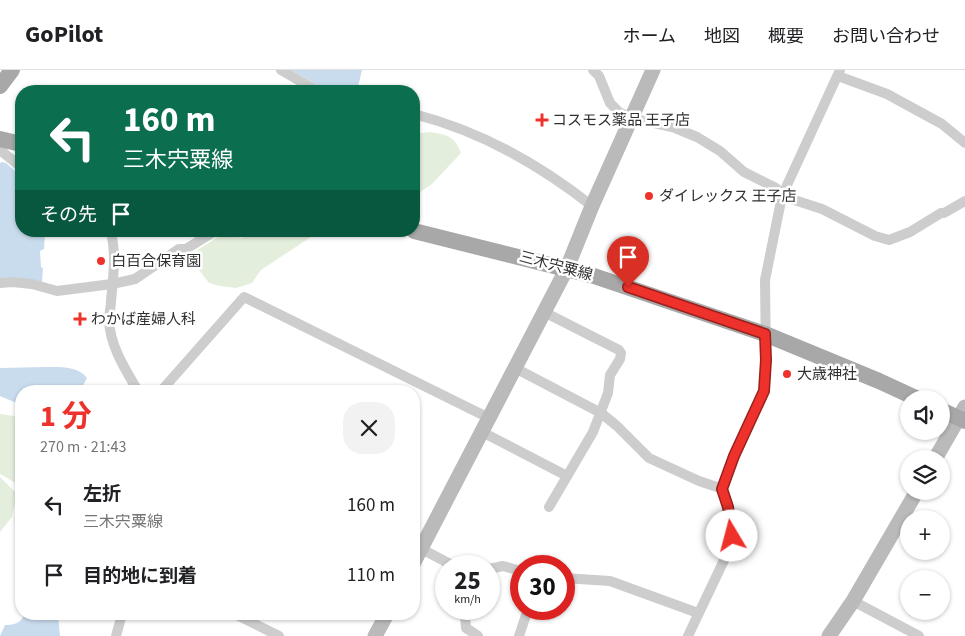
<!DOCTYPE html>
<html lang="ja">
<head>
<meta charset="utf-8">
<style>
	:root { --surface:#fff; --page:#f2f2f2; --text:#202124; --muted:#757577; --line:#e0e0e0; --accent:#ee322b }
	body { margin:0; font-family:"Source Sans 3","Noto Sans JP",sans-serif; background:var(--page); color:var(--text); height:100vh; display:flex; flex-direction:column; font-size:19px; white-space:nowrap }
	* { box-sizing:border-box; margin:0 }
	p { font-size:16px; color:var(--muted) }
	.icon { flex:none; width:28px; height:28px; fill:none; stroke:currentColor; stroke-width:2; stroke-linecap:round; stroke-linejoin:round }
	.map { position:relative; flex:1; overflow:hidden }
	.sheet { position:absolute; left:15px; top:315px; width:405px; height:235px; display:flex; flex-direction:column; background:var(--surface); border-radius:20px; box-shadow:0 1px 4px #0004 }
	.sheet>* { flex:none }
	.hud { position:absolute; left:15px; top:15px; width:405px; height:152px; border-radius:20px; box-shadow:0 1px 4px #0004; background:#0b6e4f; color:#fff; overflow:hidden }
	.tools { position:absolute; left:900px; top:320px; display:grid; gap:10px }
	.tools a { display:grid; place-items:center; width:50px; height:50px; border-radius:50%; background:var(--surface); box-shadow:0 1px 4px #0004; font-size:25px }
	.speed { position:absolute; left:435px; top:485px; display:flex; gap:10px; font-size:25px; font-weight:700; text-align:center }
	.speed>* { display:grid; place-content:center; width:65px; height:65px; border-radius:50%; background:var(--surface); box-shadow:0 1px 4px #0004; line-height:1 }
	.speed small { font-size:12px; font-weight:400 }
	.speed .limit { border:8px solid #d22; background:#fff; color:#111 }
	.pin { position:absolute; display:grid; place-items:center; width:42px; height:42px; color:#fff; margin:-51px -21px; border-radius:50% 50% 50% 0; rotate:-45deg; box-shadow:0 0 5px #0007 }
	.pin .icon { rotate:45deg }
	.me { position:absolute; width:55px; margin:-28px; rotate:352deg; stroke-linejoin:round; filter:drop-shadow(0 0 4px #0008) }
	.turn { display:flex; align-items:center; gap:18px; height:105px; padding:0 25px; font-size:22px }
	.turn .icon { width:65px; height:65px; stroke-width:2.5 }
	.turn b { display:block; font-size:35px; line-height:42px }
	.then { display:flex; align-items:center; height:48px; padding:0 25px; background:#0003; gap:10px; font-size:19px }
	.round { display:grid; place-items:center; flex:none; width:52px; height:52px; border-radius:20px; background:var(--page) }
	.headline { display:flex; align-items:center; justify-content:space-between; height:85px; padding:0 25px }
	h1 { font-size:30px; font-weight:700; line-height:38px; color:var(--accent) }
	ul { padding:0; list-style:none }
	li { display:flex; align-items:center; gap:15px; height:70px; padding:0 25px }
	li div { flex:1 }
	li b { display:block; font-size:19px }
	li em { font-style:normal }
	header { display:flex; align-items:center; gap:30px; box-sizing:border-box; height:70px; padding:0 25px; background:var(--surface); border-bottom:1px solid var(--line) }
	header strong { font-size:24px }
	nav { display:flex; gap:28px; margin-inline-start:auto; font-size:18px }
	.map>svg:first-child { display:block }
	.green { fill:#e4eedd }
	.water { fill:#c9dcee }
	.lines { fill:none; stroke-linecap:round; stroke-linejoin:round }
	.street { stroke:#cdcdcd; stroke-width:10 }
	.secondary { stroke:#bababa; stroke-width:15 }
	.primary { stroke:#a8a8a8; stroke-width:16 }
	.route-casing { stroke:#9b201c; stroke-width:12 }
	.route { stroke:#ee322b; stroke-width:9 }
	.poi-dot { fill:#ee322b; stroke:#fff; stroke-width:2 }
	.labels { text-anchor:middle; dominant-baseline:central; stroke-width:5; stroke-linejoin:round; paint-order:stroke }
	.poi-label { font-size:15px; fill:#303030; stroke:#fff; text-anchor:start }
	.street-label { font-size:15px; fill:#303030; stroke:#fff }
</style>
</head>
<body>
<header>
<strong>GoPilot</strong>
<nav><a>ホーム</a><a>地図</a><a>概要</a><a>お問い合わせ</a></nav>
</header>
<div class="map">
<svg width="965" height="566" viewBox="0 0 965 566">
	<rect width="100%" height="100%" fill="#fff"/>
	<g class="green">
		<path d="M430,62c17,3 24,3 31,21l-29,31 -18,12v-62z"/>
		<polygon points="258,161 320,161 261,200 252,213 236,218 220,216 209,213 196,196 190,185 224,163 241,168"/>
		<polygon points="0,344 21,347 21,416 0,404"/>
		<polygon points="0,407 17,424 12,447 0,462"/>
	</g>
	<g class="water">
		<polygon points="291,0 362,0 357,21 327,21"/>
		<polygon points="2,92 6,93 21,106 21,161 45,161 44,179 40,181 41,197 43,198 42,212 0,209 0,93"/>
		<path d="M47,297c14,0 31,-1 40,11l-7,13h-59v14l-21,-9v-28z"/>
		<path d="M25,544h33l2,22h-60l5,-11c9,0 16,-2 20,-11z"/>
	</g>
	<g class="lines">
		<g class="street">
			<polyline points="281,0 317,21"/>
			<polyline points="593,0 599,6 610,33 619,42 632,48 675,58 697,67 720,81 744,102 776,118 782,126 822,139 875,166 889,170 910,162 941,143 944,143 965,131"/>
			<polyline points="838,6 887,24 942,54 965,73"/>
			<path d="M414,44c66,17 125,50 178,92"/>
			<polyline points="0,80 21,97"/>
			<path d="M110,161c7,18 3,50 1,70 0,6 -2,13 -2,19 1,26 16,49 29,71"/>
			<polyline points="0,213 12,212 32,214 57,221 112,214 135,209 179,179 186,179 215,161"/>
			<polyline points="544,242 619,280 621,283 620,289 610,305 608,323 593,362 549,437"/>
			<polyline points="515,298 601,343 617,356 649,388 699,411 723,419"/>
			<polyline points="161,321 244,227 489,348"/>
			<polyline points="482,362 567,406"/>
			<polyline points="414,475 454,496"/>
			<polyline points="489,499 503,496 521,501"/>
			<polyline points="564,508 610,511 698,543"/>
			<polyline points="853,531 919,566"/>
			<polyline points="468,539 465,546 466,558 478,566"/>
			<polyline points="235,544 279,566"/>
			<polyline points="116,566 122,544"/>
			<polyline points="519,566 528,539"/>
			<polyline points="688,566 727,484 732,466 728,437 723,419 734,386 764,321 766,290 765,210 782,126 840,0"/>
		</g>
		<g class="secondary">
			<polyline points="935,389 965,337"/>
			<polyline points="414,492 567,198 592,136 653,0"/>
			<polyline points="375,566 387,544"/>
			<polyline points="829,566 853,531 917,421"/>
		</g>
		<g class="primary">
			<polyline points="0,16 12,0"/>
			<polyline points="0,69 21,74"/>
			<polyline points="414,161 594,206 765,264 879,311 918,329"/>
			<polyline points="941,340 965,351"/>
		</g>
	</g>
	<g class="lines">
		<defs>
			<polyline id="route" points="628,217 765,264 766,290 764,321 734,386 722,419 728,437 732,466"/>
		</defs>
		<use href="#route" class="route-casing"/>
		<use href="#route" class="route"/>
	</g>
	<g class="poi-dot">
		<path d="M539.5 42.5h5v5h5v5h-5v5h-5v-5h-5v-5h5z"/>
		<circle cx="649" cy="126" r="5"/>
		<circle cx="101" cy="191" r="5"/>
		<path d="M77.5 241.5h5v5h5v5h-5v5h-5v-5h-5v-5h5z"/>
		<circle cx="787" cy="304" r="5"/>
	</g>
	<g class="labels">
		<g class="poi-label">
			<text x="552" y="50">コスモス薬品 王子店</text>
			<text x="659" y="126">ダイレックス 王子店</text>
			<text x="111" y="191">白百合保育園</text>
			<text x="91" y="249">わかば産婦人科</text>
			<text x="797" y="304">大歳神社</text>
		</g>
		<g class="street-label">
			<text transform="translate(556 196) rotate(15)">三木宍粟線</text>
		</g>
	</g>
</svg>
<div class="tools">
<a><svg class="icon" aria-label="sound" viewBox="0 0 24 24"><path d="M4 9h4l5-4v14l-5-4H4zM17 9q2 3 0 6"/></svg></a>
<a><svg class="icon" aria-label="layers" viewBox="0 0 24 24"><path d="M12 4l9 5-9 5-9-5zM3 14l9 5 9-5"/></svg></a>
<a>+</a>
<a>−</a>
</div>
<div class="speed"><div>25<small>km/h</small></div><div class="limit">30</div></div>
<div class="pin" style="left:628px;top:217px;background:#d93025"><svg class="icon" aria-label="arrive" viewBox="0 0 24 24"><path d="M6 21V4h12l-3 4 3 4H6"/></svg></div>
<svg class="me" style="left:732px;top:466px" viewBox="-20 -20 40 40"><circle r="19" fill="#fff"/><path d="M0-13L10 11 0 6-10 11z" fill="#ee322b"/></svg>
<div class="hud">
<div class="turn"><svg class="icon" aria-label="left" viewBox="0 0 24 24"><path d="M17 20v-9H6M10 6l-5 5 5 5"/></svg><div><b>160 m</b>三木宍粟線</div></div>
<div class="then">その先<svg class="icon" aria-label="arrive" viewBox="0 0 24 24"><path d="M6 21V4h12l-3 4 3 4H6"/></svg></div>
</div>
<section class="sheet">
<div class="headline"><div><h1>1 分</h1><p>270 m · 21:43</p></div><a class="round"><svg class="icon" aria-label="close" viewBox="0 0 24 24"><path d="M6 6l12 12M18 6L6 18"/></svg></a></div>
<ul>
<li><svg class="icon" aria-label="left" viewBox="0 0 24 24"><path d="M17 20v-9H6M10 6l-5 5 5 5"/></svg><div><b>左折</b><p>三木宍粟線</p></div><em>160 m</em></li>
<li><svg class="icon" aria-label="arrive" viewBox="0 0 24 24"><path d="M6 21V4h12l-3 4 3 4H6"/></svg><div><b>目的地に到着</b></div><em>110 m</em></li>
</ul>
</section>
</div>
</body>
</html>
